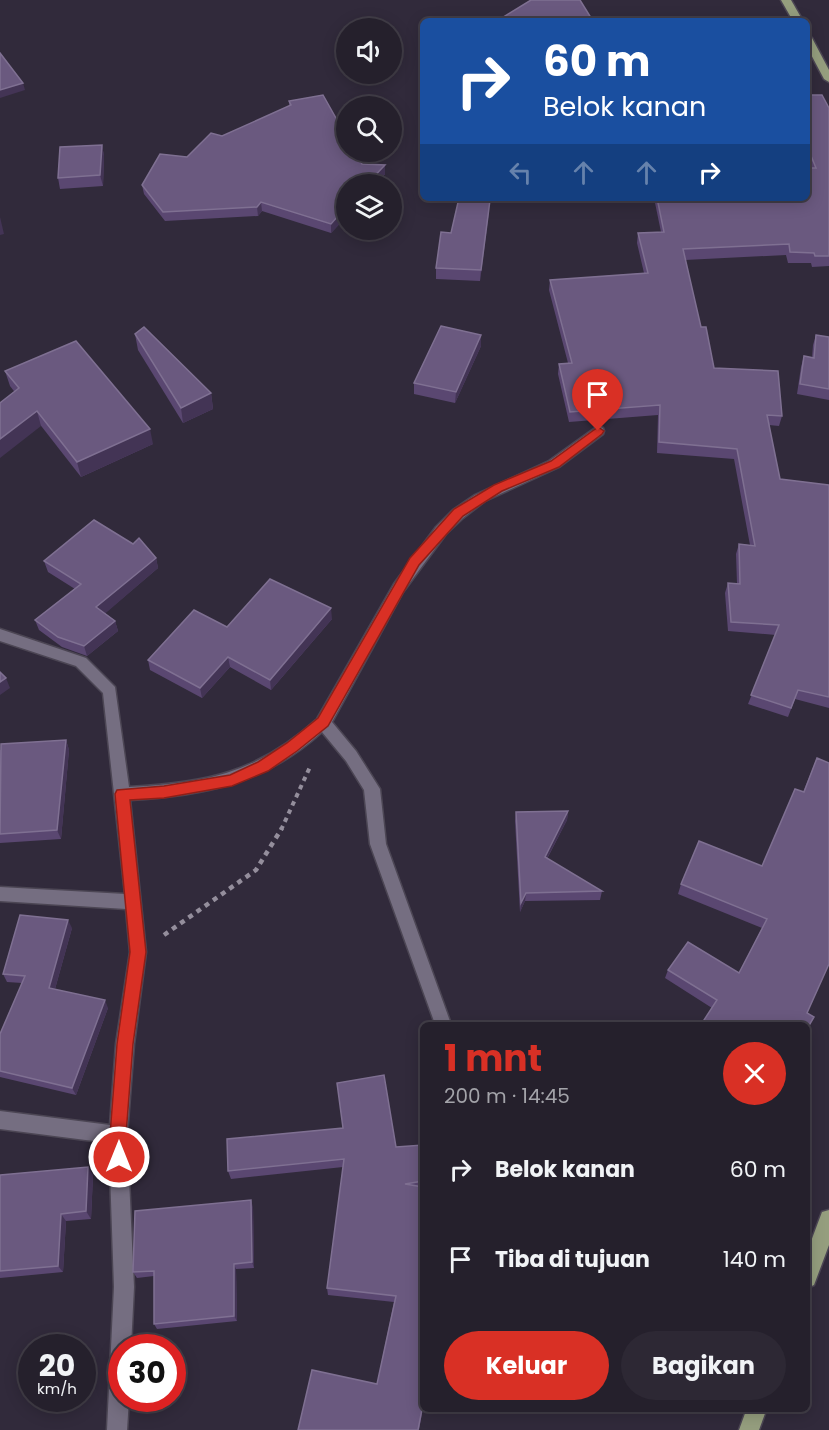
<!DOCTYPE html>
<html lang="id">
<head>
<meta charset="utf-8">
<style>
	:root { --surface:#25202c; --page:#2d2834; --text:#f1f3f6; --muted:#a3a3a9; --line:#423e48; --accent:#d93025 }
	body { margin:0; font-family:Poppins,sans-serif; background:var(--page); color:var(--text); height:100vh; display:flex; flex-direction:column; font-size:22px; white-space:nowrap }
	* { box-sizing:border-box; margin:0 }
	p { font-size:20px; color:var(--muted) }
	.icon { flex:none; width:33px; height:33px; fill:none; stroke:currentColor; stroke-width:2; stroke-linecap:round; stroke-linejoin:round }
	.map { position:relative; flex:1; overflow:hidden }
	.details { position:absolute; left:420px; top:1022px; width:390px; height:390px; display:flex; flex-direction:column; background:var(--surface); border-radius:9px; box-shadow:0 3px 15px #0003,0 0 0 2px var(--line) }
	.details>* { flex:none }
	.top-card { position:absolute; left:420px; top:18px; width:390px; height:183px; border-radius:9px; box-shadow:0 3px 15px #0003,0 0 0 2px var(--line); background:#1a4fa0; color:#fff; overflow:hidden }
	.buttons { position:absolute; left:336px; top:18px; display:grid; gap:12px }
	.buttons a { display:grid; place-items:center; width:66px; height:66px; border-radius:50%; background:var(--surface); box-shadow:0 3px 15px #0003,0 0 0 2px var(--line); font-size:30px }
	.speed { position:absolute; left:18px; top:1334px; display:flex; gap:12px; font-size:30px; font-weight:700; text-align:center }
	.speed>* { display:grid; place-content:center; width:78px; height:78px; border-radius:50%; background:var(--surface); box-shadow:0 3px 15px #0003,0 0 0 2px var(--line); line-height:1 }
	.speed small { font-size:15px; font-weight:400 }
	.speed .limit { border:9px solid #d22; background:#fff; color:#111 }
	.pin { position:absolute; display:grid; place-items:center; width:51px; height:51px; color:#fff; margin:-62px -26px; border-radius:50% 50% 50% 0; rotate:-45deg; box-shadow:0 0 6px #0007 }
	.pin .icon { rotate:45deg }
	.me { position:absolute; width:66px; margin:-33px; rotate:0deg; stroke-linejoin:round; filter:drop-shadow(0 0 4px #0008) }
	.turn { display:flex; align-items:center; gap:21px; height:126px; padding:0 24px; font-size:27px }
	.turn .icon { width:78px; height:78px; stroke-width:2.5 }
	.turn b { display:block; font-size:42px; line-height:51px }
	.lanes { display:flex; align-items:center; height:57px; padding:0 24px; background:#0003; justify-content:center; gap:30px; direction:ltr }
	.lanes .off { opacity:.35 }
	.round { display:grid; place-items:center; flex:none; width:63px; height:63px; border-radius:32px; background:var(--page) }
	.overview { display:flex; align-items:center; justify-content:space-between; height:102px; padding:0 24px }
	h1 { font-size:36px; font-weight:700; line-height:45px; color:var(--accent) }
	.primary-button { display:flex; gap:12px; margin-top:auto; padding:12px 24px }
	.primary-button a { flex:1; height:69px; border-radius:36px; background:var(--accent); color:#fff; font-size:24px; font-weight:700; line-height:69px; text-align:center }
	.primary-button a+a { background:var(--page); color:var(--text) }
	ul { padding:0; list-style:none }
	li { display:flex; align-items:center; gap:18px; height:90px; padding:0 24px }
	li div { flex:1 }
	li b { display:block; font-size:22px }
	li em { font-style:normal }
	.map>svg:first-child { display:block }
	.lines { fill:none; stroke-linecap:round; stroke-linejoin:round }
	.minor-casing { stroke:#4c4654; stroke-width:3 }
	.major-casing { stroke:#4c4654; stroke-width:3 }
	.path-far1 { stroke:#948e9c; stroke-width:4; stroke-dasharray:4.5 4.5; stroke-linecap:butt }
	.path { stroke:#948e9c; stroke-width:4.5; stroke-dasharray:5 5; stroke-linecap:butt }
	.minor { fill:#756e81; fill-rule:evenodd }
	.major { fill:#959e7e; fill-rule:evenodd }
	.wall { fill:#5a4771 }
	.shaded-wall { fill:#433455 }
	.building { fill:#6a597f; stroke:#7f7092; stroke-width:1.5 }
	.route { fill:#d93025; stroke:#8d1f18; stroke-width:1.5 }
</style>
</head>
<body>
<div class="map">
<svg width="829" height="1430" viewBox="0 0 829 1430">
	<rect width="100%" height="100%" fill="#312a3b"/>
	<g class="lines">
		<defs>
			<path id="minor" d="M598,426l5,2 1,3 -1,3 -44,33 -74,34 -22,17 -17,16 -43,58 -71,130 24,29 24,38 6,55 65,180h-16l-65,-180 -6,-54 -18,-29 -24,-29c-56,51 -118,64 -192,68l16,152 -12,92 -7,91 7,152 -3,60h-9v51h7l-2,32h-20l7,-143 -5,-144 -109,-14v-18l110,14 6,-81 14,-92 -4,-43 -126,-8v-14l125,7 -22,-201 -27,-27 -76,-25v-12l86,29 29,29 14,100c78,-4 128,-14 188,-68l77,-135 42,-57 17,-17 22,-15 74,-34z"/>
			<g id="major">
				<polygon points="781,0 791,0 803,21 793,21"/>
				<polygon points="807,35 812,38 829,70 829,82 824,79 807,47"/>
				<polygon points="829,1210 829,1245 814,1285 807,1288 807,1252 822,1212"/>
				<polygon points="747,1408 767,1408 759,1430 739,1430"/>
			</g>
		</defs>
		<use href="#minor" class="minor-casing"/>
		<use href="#major" class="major-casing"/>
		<polyline class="path-far1" points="281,830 310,767"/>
		<polyline class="path" points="164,935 256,870 282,828"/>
		<use href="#minor" class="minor"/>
		<use href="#major" class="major"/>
	</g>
	<g class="wall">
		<polygon points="807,95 829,108 829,266 812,267 811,263 788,263 786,255 685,260 701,327 714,368 782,416 779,426 769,425 780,479 829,485 829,708 795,699 788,717 748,704 776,635 728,631 725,593 728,583 737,584 736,554 739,544 750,545 734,459 657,453 658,415 569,422 558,374 559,364 568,363 549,290 550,280 644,273 637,243 638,233 661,232 654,198 807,198 809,168 807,163"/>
		<polygon points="289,101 362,164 385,174 376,184 346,184 346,217 331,233 262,211 258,216 165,221 144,194 142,185 222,136 289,106"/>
		<polygon points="102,145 104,156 103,186 60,189 58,178"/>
		<polygon points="489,211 480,281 436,279 436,268 451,233"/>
		<polygon points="135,334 211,393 213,409 183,423 138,350"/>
		<polygon points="481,335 481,346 455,403 414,394 414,383"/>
		<polygon points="816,335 829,337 829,400 797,394 801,367 804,356 812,358 813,345"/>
		<polygon points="5,371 153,444 81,477 10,386"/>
		<polygon points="156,558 158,568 105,613 115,621 118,631 87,656 62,647 39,630 35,620 75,589 48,572 44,561"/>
		<polygon points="332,619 271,690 230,667 202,698 150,670 148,660 227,627"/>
		<polygon points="66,740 69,750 61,839 0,843 0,750"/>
		<polygon points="817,758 807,1024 702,1024 712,1008 665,978 668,970 739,973 762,928 678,894 681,884 762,866 803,792"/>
		<polygon points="568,811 567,820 547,859 602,891 600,900 525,901 520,912 515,821 516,812"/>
		<polygon points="72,928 55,989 108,1008 76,1095 0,1077 0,1034 22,983 7,982 3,974"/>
		<polygon points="423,1145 423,1408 419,1430 298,1430 377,1384 394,1302 328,1295 327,1288 343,1167 231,1179 228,1171 396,1147"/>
		<polygon points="0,1175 93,1175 91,1219 66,1221 63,1272 0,1278"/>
		<polygon points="253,1207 254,1268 236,1269 237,1321 157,1329 154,1324 154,1276 137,1278 133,1272"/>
	</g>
	<g class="shaded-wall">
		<polygon points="23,83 25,90 0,98 0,90"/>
		<polygon points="102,145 104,156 103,186 100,175"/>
		<polygon points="385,165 385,174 376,184 367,184"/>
		<polygon points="490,200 489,211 480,281 481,270"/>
		<polygon points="261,202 262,211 258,216 257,207"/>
		<polygon points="346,207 346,217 331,233 331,224"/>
		<polygon points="0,217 4,234 0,235"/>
		<polygon points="481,335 481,346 455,403 456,392"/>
		<polygon points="211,393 213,409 183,423 181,408"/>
		<polygon points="37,411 41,426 0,458 0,439"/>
		<polygon points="150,429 153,444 81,477 77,462"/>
		<polygon points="156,558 158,568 100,618 96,607"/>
		<polygon points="331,608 332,619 271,690 270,680"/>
		<polygon points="115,621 118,631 87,656 84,646"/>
		<polygon points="228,657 230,667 202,698 200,688"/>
		<polygon points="6,678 10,688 0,695 0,682"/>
		<polygon points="66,740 69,750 61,839 57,830"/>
		<polygon points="568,811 567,820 543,866 545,857"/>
		<polygon points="526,893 525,901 520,912 521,903"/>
		<polygon points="68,920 72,928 53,996 49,988"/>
		<polygon points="105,1000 108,1008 76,1095 72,1088"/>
		<polygon points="88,1167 93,1175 91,1219 86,1211"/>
		<polygon points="251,1200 253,1207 254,1268 252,1262"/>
		<polygon points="61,1214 66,1221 63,1272 58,1266"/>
		<polygon points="234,1264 236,1269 237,1321 234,1316"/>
	</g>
	<g class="building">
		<polygon points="531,0 580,0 593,21 497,21"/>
		<polygon points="0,53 23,83 0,90"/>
		<polygon points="323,95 346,136 346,152 355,152 362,164 385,165 367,184 346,184 346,207 331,224 261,202 257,207 163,212 142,185 160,154 187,157 211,133 222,136 291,105 289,101"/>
		<polygon points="807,95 822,95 829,108 829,256 815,256 814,253 790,252 789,244 683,249 701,327 706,327 714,368 778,371 782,416 767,415 780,479 829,485 829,697 798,690 791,708 751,695 779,625 731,622 728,583 740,584 739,544 755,546 737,449 659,442 660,405 570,412 559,364 572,363 550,280 648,273 638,233 664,232 657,198 807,198 807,168 816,168 807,146"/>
		<polygon points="102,145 100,175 58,178 60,147"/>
		<polygon points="459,198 490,200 481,270 436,268 441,232 451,233"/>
		<polygon points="441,326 481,335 456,392 414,383"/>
		<polygon points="144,327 211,393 181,408 135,334"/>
		<polygon points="816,335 829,337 829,389 800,384 804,356 814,358"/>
		<polygon points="76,341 150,429 77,462 37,411 0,439 0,403 19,388 5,371"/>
		<polygon points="94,520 133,544 139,538 156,558 96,607 115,621 84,646 58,637 35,620 81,584 44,561"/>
		<polygon points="270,579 331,608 270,680 228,657 200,688 148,660 194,610 227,627"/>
		<polygon points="0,672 6,678 0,682"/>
		<polygon points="66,740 57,830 0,834 1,744"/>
		<polygon points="817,758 829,763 829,964 807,1013 814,1017 807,1029 807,1024 711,1024 704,1020 717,1000 668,970 688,942 739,973 767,919 681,884 699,841 762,866 795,789 804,792"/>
		<polygon points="568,811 545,857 602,891 526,893 521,903 516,812"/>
		<polygon points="20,915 68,920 49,988 105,1000 72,1088 0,1071 0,1034 25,976 3,974"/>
		<polygon points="384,1075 396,1147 423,1145 423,1181 405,1184 423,1187 423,1404 418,1430 298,1430 312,1370 377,1384 396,1296 327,1288 344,1159 228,1171 227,1139 343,1128 337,1083"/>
		<polygon points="88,1167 86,1211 61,1214 58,1266 0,1271 0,1175"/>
		<polygon points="251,1200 252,1262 234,1264 234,1316 154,1324 154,1271 133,1272 135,1211"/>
	</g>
	<polygon class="route" points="598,427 604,431 602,434 559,467 502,491 463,516 419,565 328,726 297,751 268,771 232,786 164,798 130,800 146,952 133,1044 126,1135 127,1157 125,1163 119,1165 113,1163 110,1135 117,1044 130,952 115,794 117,790 164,786 230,775 258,762 287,743 318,718 410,558 454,509 494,485 551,461"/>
</svg>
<div class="buttons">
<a><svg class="icon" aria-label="sound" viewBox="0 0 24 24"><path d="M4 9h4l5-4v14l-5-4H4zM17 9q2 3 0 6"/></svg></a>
<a><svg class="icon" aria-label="search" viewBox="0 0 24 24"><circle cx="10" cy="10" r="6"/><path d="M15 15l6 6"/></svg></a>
<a><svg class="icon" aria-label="layers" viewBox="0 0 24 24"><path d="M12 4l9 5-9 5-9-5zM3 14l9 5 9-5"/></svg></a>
</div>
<div class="speed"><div>20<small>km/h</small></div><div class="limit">30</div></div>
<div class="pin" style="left:598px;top:431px;background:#d93025"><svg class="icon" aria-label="arrive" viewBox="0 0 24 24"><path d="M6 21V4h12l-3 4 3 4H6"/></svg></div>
<svg class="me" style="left:119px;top:1157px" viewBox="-20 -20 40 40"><circle r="17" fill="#d93025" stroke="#fff" stroke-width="3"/><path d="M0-11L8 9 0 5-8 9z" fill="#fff"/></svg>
<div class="top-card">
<div class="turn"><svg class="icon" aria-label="right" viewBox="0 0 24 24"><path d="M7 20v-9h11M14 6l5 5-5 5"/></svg><div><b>60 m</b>Belok kanan</div></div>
<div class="lanes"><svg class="icon off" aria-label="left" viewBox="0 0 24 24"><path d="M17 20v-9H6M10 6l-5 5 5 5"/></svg><svg class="icon off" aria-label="ahead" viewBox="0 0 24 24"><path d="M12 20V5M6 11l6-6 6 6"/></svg><svg class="icon off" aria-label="ahead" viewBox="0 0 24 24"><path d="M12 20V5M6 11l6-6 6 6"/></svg><svg class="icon" aria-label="right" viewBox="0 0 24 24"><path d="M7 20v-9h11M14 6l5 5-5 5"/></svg></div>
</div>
<section class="details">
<div class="overview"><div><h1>1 mnt</h1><p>200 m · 14:45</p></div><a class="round" style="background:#d93025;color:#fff"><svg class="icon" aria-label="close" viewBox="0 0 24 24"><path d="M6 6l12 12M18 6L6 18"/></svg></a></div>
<ul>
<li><svg class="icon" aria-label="right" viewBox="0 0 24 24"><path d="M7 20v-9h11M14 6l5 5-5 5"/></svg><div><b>Belok kanan</b></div><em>60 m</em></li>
<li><svg class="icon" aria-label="arrive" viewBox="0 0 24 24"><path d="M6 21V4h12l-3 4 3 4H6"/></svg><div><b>Tiba di tujuan</b></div><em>140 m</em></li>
</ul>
<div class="primary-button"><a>Keluar</a><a>Bagikan</a></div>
</section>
</div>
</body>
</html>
